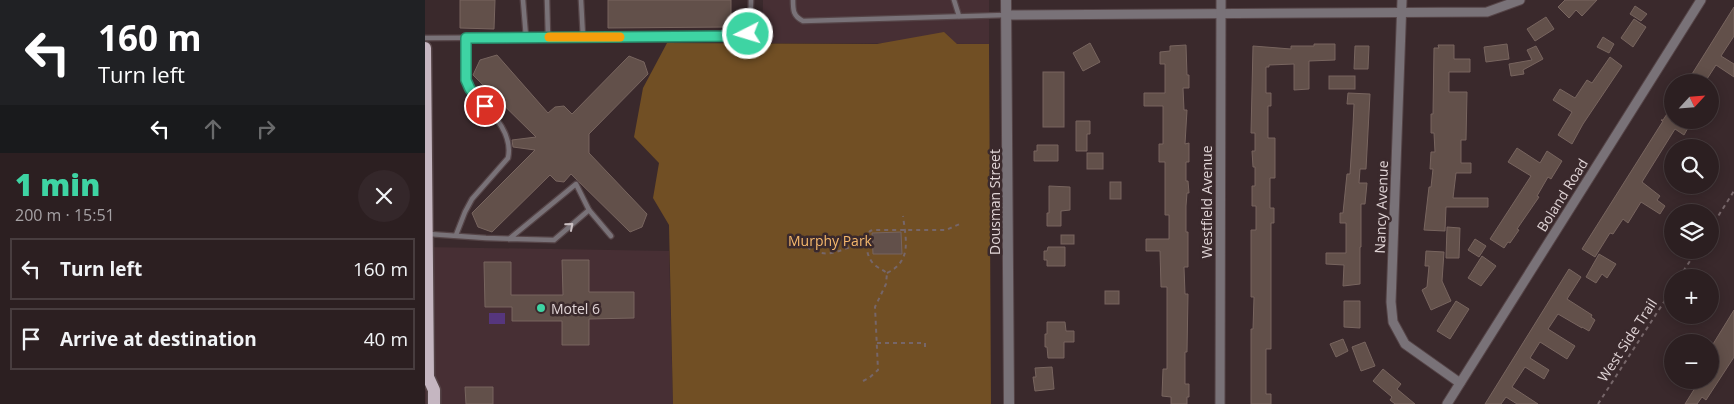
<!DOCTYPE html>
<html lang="en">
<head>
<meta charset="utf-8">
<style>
	:root { --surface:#2c1f21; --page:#34272a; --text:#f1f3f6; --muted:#a6a2a5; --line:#483d3f; --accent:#3ed4a3 }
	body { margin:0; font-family:"Open Sans",sans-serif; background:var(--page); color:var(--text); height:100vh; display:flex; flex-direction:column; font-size:19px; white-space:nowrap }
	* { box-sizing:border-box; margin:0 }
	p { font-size:16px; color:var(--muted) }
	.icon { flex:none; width:28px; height:28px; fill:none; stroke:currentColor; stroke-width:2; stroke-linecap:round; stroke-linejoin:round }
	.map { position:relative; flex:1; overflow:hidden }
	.sheet { display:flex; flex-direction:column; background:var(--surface); width:425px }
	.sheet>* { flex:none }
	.guide { background:#202124; color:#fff; overflow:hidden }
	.needle { width:32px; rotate:64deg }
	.fabs { position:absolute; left:1239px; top:74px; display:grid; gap:10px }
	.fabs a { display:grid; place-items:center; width:55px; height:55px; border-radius:50%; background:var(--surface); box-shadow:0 2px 12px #0003,0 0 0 1px var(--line); font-size:25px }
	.pin { position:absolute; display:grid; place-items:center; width:42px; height:42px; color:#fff; margin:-21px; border:2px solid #fff; border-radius:50%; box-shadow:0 1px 5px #0007 }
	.me { position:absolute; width:55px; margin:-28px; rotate:265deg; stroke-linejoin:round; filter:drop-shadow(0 0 4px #0008) }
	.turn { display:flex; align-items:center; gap:18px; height:105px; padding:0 15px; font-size:22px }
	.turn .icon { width:65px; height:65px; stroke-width:2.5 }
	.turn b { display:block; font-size:35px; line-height:42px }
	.lanes { display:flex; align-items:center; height:48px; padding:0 15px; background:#0003; justify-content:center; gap:25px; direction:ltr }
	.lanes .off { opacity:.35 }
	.round { display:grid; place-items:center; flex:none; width:52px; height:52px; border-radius:26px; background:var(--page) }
	.overview { display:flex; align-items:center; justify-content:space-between; height:85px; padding:0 15px }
	h1 { font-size:30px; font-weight:800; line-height:38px; color:var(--accent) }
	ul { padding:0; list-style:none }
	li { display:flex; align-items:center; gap:15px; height:62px; margin:0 10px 8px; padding:0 5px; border:2px solid var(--line); border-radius:0px }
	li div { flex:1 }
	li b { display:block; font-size:19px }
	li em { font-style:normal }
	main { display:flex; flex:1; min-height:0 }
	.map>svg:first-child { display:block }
	.built { fill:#472f34 }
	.green { fill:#714f24 }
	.water { fill:#56367d }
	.building { fill:#62504a; stroke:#78655f }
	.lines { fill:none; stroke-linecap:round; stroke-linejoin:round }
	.service-casing { stroke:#554447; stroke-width:7 }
	.minor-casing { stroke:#554447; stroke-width:11 }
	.tertiary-casing { stroke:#554447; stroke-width:12 }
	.primary-casing { stroke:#554447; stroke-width:15 }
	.path { stroke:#766669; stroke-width:2; stroke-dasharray:4 4; stroke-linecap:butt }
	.service { stroke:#797278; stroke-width:4.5 }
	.minor { stroke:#797278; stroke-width:9 }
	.tertiary { stroke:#797278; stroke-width:10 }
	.primary { stroke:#c5b6c1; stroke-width:12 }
	.oneway { stroke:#cbc0c3 }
	.route-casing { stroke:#288a6a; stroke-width:12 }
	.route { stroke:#3ed4a3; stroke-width:9 }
	.slow { stroke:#f59e0b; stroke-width:9 }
	.poi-dot { fill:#3ed4a3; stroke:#3a292c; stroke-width:2 }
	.labels { text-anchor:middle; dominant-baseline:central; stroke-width:5; stroke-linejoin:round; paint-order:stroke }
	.street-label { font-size:14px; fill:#e0d4d6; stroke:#3a292c }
	.park-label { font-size:14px; fill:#f6b86c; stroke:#3a292c }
	.poi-label { font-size:14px; fill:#e0d4d6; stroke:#3a292c; text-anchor:start }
</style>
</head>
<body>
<main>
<section class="sheet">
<div class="guide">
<div class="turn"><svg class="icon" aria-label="left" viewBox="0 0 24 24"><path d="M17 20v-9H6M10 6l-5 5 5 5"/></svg><div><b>160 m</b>Turn left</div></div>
<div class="lanes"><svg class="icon" aria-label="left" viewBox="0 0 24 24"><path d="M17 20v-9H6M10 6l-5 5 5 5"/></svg><svg class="icon off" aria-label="ahead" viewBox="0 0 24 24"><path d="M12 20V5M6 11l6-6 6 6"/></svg><svg class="icon off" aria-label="right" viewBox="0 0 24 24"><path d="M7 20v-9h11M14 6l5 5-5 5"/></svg></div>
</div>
<div class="overview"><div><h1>1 min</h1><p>200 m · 15:51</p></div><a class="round"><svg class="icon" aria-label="close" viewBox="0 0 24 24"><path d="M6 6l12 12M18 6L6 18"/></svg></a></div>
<ul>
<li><svg class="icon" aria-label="left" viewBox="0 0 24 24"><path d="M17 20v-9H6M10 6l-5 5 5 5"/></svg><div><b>Turn left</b></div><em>160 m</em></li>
<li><svg class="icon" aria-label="arrive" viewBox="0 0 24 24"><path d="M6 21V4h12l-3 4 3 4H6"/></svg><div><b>Arrive at destination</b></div><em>40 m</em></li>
</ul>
</section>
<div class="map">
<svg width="1309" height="404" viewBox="0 0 1309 404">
	<rect width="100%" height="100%" fill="#3a292c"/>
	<g class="built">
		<polygon points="338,0 564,0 564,44 337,43"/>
		<polygon points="0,247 244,251 248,404 0,404"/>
	</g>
	<polygon class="green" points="519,32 532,44 564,44 566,404 248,404 244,225 228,198 234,163 209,137 218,88 242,43 452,44"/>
	<rect class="water" x="64" y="313" width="16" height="11"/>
	<g class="building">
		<polygon points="35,0 70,0 69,29 35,28"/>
		<polygon points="183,0 306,0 306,27 183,28"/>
		<polygon points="1140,0 1172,0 1157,16 1151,10 1144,18 1133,7"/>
		<polygon points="1210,6 1222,14 1216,21 1205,14"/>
		<polygon points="1309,7 1309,36 1296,56 1309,64 1309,77 1291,65 1280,82 1262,82"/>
		<polygon points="1121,17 1129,29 1110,41 1102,29"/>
		<polygon points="1209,19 1221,27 1208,47 1196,38"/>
		<polygon points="1178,37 1189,44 1184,53 1172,47"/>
		<polygon points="665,43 675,62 658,71 648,53"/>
		<polygon points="889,44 910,44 910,60 884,61 884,89 869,90 869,64 844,65 844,67 841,67 841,93 846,93 846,106 843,106 843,138 850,138 850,178 845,178 845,208 849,208 849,223 846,223 846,349 841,349 841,394 846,394 846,404 826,404 826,329 828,329 829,297 826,297 826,230 831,230 831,206 827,206 827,186 830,186 830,167 828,167 827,151 830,151 830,133 826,133 828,46 866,49 866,46 889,46"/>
		<polygon points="1082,44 1084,59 1061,62 1059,47"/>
		<polygon points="761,45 762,75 764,75 764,88 758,88 759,110 762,110 760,144 764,143 764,162 761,162 761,181 763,181 764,193 762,193 761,206 761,232 763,232 763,267 759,267 760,294 763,294 762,352 760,352 760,384 764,384 764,397 762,397 762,404 746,404 746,397 737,396 738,369 742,369 742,287 736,287 735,251 721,251 721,239 744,239 744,215 740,215 740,162 734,162 734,144 738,144 738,106 719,106 719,93 740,93 740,64 735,64 735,52 745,51 745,46"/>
		<polygon points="1013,45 1029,45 1029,59 1045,59 1045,72 1024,72 1024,92 1042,92 1041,140 1036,140 1036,163 1046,163 1046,173 1031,173 1028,198 1063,198 1063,207 1021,207 1020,231 999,230 1004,187 1006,187 1008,169 1005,169 1006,152 1010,152 1009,133 1006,133 1006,114 1008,114 1009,48 1014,48"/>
		<polygon points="930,46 944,46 943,69 929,69"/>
		<polygon points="1111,46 1118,59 1098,70 1099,74 1086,76 1084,64 1107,60 1102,50"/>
		<polygon points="72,55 123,113 130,107 139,106 147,114 204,56 219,62 223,74 164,134 164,153 222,214 217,227 205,232 146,174 139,182 131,181 125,175 67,232 53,227 47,213 110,150 88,147 87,140 111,137 48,75 55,60"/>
		<polygon points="1185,57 1197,66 1158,124 1147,144 1133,135 1147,112 1128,100 1135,89 1150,98 1162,80 1167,83"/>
		<rect x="618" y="72" width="21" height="55"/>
		<rect x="904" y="76" width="26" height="13"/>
		<polygon points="923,93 945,94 941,169 935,169 934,183 942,183 940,204 936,204 936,247 935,247 935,284 918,286 919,265 901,264 901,253 921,253 921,223 915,223 915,213 918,213 922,174 925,174 928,126 929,104 922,104"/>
		<polygon points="1248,105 1248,120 1256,120 1264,126 1259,135 1250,129 1217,182 1235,196 1232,200 1240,206 1235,214 1216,202 1203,223 1198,219 1188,234 1185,233 1170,257 1157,249 1238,121 1236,120 1238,120"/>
		<polygon points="651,121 665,121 665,134 662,134 662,151 651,151"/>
		<polygon points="612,145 633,145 633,161 609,161 609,151 612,151"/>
		<polygon points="1092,148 1115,163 1122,151 1137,161 1126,179 1123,177 1112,196 1114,197 1092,229 1094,230 1085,243 1083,242 1079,248 1065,239 1106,176 1083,162"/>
		<rect x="662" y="153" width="16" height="16"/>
		<rect x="685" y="182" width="11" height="17"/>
		<polygon points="624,186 645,187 645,210 636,211 636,226 622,226 622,213 624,213"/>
		<polygon points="1022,227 1035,228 1034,258 1021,258"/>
		<polygon points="476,232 477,254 448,254 447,233"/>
		<rect x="636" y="235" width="13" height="9"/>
		<polygon points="1050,239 1061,246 1054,257 1043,250"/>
		<polygon points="623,247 640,247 640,266 622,266 622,260 619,260 619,251 622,251"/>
		<polygon points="1001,251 1019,252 1017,281 1026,301 1006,310 997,290 1002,287 1004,266 1000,266"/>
		<polygon points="1174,254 1191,264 1182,278 1177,274 1171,283 1161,277"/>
		<polygon points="1057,256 1071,266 1056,286 1043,278"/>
		<polygon points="137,260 164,260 164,292 209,292 209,318 164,319 164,345 137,345 137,321 87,321 87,307 60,307 59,262 86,262 86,295 138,295"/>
		<polygon points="1144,269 1156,277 1142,299 1167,315 1166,317 1170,320 1164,331 1157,327 1157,328 1133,314 1123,329 1150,346 1142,359 1115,342 1105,358 1124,370 1119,379 1100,367 1087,387 1113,404 1092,404 1081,397 1076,404 1060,404"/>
		<rect x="680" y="291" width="14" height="13"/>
		<polygon points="919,301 935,301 935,328 919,327"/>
		<polygon points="1031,301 1044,309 1025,339 1012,331"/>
		<polygon points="1309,310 1309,357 1281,400 1277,397 1272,404 1260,404 1275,380 1285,380 1285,365 1290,357 1285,354 1285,349"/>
		<polygon points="622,322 640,322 641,331 649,331 649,342 639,342 639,358 623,358 622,347 620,347 620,334 622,334"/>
		<polygon points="918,339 923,351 911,357 905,344"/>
		<polygon points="940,342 950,366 936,371 927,347"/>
		<polygon points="627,367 629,389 610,391 608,377 611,377 610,368"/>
		<polygon points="958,369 976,384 972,389 990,404 970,404 965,400 967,397 948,381"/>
		<polygon points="40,387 68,387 68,404 41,404"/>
	</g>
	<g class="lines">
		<defs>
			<g id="service">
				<polyline points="98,0 101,37"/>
				<polyline points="122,0 123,37"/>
				<polyline points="156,0 158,37"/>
				<path d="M368,0c0,10 0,16 10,21l203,-6"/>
				<polyline points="529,0 534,16"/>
				<polyline points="0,38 318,36 325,31 326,0"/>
				<polyline points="164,210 186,236"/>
				<polyline points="4,234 61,238 129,240 164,210 151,184 84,239"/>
				<path d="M31,235l9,-23 7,-13 36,-41c5,-23 -13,-42 -28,-58 -3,-3 -8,-7 -10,-11 -7,-12 -4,-38 -4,-51"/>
			</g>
			<g id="minor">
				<polyline points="977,0 966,302 968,322 980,344 1035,383"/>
				<polyline points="581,15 1062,12 1095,0"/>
				<polyline points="795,404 796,0"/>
				<polyline points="1022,404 1276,0"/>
			</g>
			<polyline id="tertiary" points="581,0 584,404"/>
			<polyline id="primary" points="0,48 3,377 9,390 9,404"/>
		</defs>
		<use href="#service" class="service-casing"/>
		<use href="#minor" class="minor-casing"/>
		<use href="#tertiary" class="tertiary-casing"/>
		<use href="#primary" class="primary-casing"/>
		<g class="path">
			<polyline points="1285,229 1309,191"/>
			<path d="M375,243c6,3 12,8 18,9 17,6 32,-9 48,-8"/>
			<path d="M462,273c25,-12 19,-33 16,-57"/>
			<polyline points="1254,278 1272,250"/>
			<polyline points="452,343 500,343 500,350"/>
			<path d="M438,381l6,-3 9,-8 -3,-63 11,-23 1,-11c-4,-3 -7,-4 -11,-7 -10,-7 -12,-25 -6,-35l3,-1h73l16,-7"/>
			<polyline points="1173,404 1248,288"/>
		</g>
		<use href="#service" class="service"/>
		<use href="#minor" class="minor"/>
		<use href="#tertiary" class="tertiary"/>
		<use href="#primary" class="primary"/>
	</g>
	<defs><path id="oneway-chevron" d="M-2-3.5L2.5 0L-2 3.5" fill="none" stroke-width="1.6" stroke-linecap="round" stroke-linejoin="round" transform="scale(1.25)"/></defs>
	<use class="oneway" href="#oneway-chevron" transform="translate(145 226) rotate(-41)"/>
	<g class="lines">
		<defs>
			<polyline id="route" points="60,106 45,89 41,80 41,38 318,36 323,34"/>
		</defs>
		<use href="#route" class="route-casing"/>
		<use href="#route" class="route"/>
		<polyline class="slow" points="124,37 195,37"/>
	</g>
	<circle class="poi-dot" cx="116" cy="308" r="5"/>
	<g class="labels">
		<g class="street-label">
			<text transform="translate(1137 195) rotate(-58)">Boland Road</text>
			<text transform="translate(569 202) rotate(-90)">Dousman Street</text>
			<text transform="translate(781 202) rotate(-90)">Westfield Avenue</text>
			<text transform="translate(956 207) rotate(-88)">Nancy Avenue</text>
			<text transform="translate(1202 340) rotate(-57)">West Side Trail</text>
		</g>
		<g class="park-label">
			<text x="405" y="240">Murphy Park</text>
		</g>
		<g class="poi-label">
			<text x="126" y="308">Motel 6</text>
		</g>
	</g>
</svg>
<div class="fabs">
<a><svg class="needle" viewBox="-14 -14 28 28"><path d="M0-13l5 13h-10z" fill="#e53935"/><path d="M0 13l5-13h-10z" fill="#a6a2a5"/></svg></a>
<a><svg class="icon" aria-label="search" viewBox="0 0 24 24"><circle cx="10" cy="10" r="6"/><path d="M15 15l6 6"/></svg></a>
<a><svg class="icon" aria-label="layers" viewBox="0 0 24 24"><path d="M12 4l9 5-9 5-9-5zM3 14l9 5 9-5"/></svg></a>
<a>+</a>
<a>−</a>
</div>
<div class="pin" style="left:60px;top:106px;background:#d93025"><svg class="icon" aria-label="arrive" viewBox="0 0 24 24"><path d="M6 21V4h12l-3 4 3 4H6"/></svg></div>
<svg class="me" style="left:323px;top:34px" viewBox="-20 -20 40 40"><circle r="17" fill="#3ed4a3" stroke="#fff" stroke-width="3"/><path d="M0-11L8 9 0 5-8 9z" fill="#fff"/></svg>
</div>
</main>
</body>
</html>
